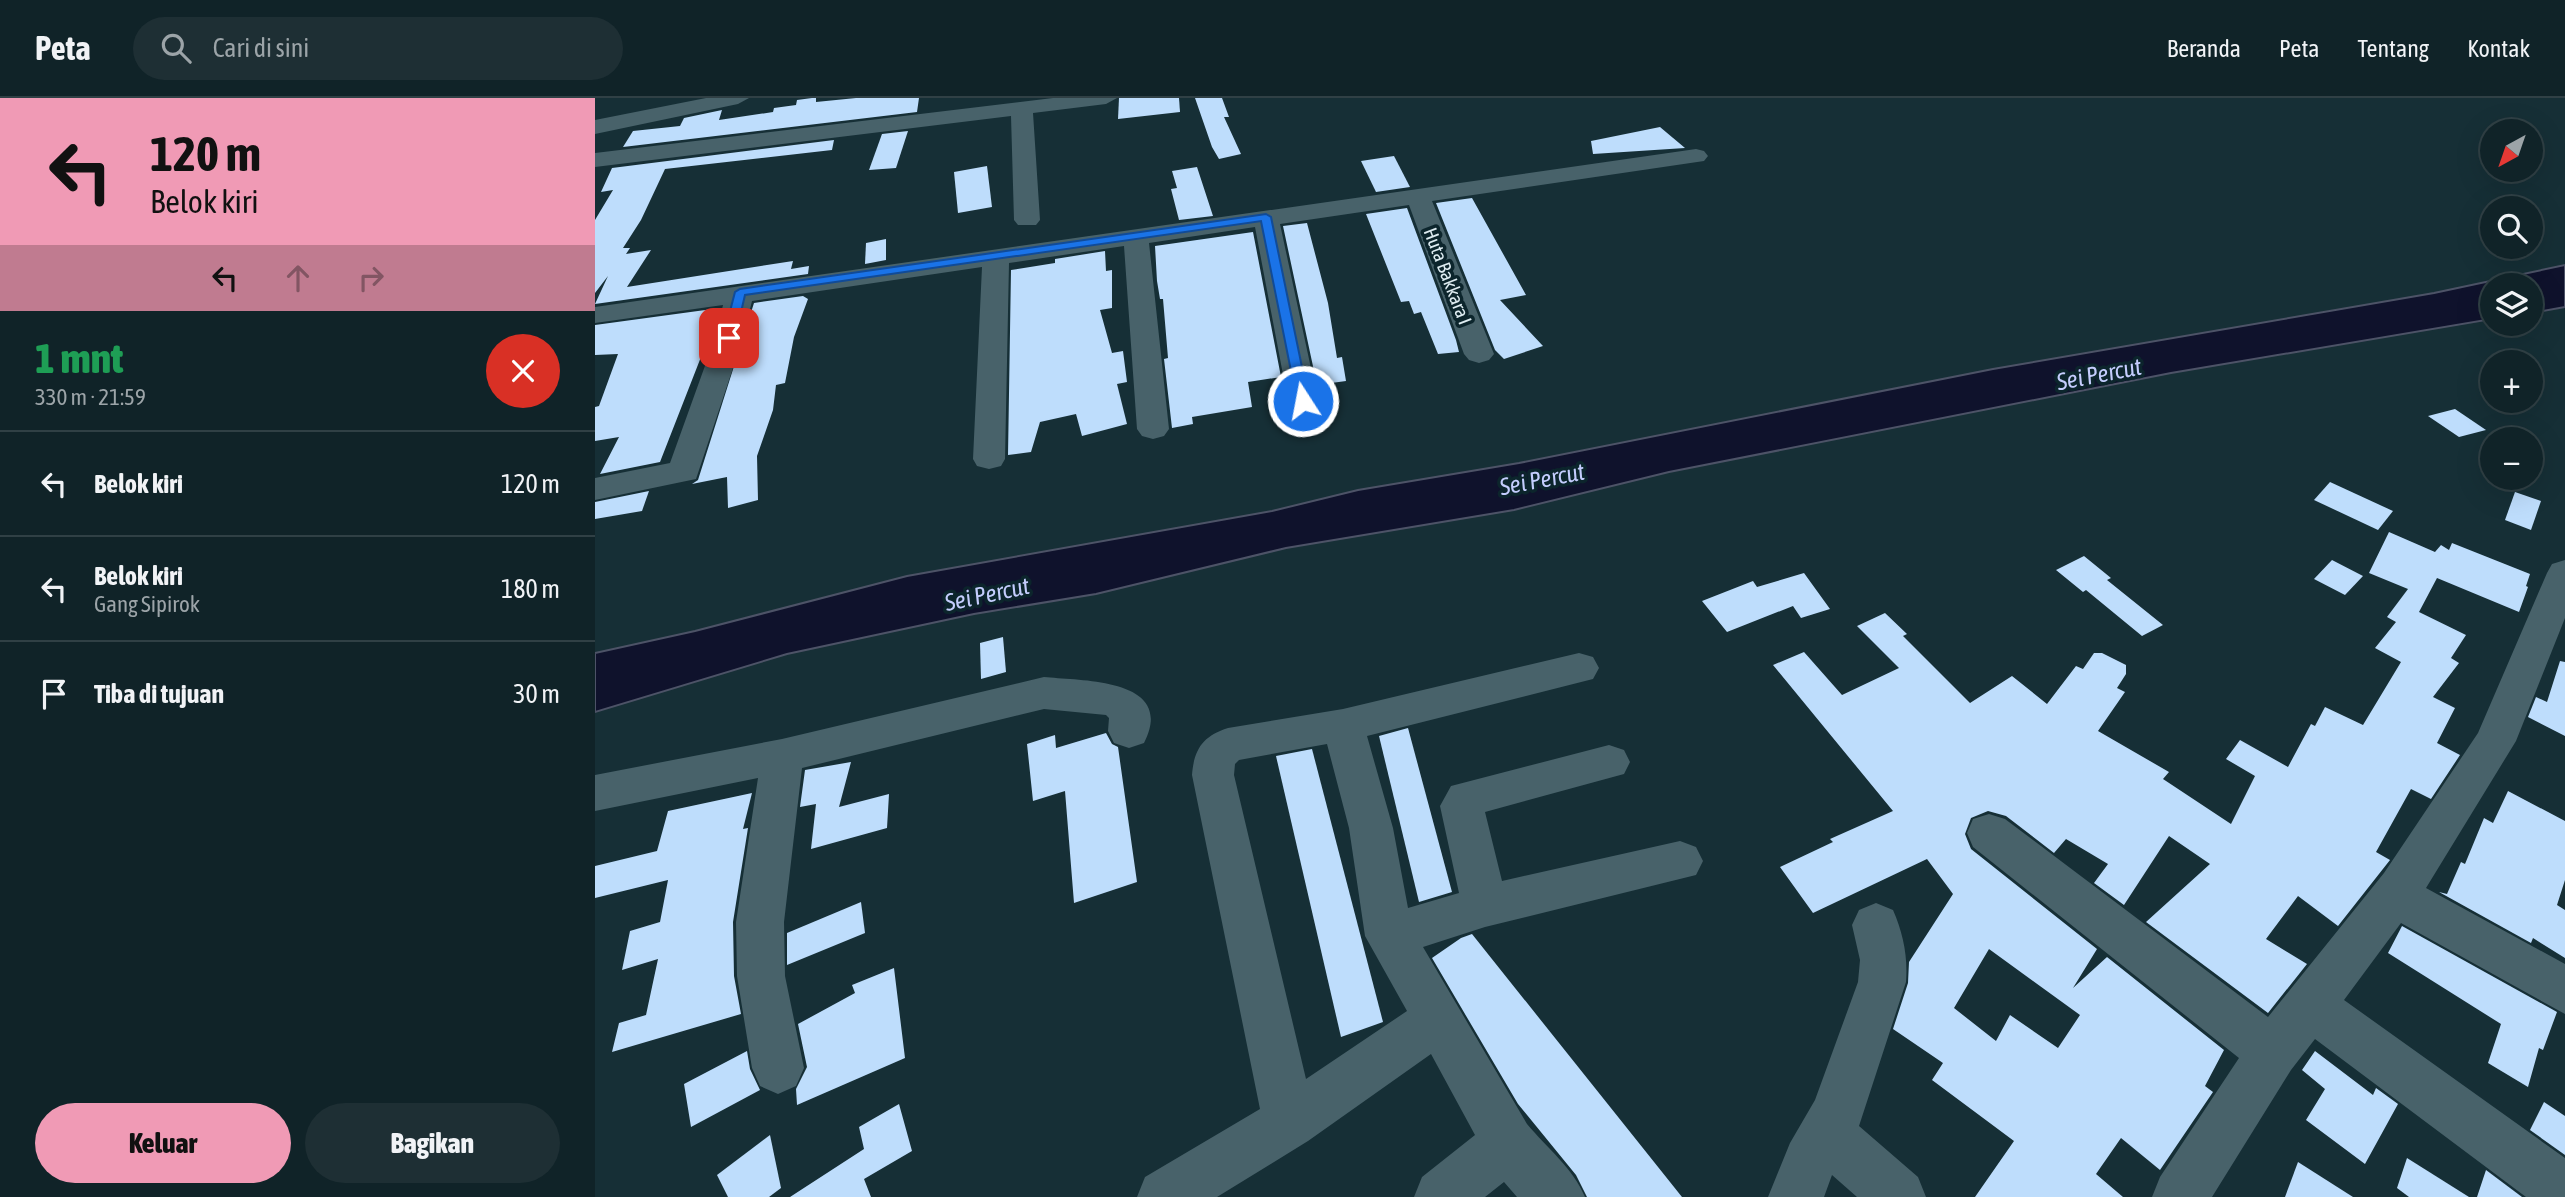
<!DOCTYPE html>
<html lang="id">
<head>
<meta charset="utf-8">
<style>
	:root { --surface:#102328; --page:#1e2f34; --text:#f1f3f6; --muted:#9ca4a8; --line:#304045; --accent:#f09ab5 }
	body { margin:0; font-family:"Asap Condensed",sans-serif; background:var(--page); color:var(--text); height:100vh; display:flex; flex-direction:column; font-size:26px; white-space:nowrap }
	* { box-sizing:border-box; margin:0 }
	p { font-size:23px; color:var(--muted) }
	.icon { flex:none; width:38px; height:38px; fill:none; stroke:currentColor; stroke-width:2; stroke-linecap:round; stroke-linejoin:round }
	.map { position:relative; flex:1; overflow:hidden }
	.drawer { display:flex; flex-direction:column; background:var(--surface); width:595px }
	.drawer>* { flex:none }
	.banner { background:#f09ab5; color:#111; overflow:hidden }
	.needle { width:46px; rotate:220deg }
	.controls { position:absolute; left:1885px; top:21px; display:grid; gap:14px }
	.controls a { display:grid; place-items:center; width:63px; height:63px; border-radius:50%; background:var(--surface); box-shadow:0 7px 28px #0002,0 0 0 2px var(--line); font-size:35px }
	.pin { position:absolute; display:grid; place-items:center; width:60px; height:60px; color:#fff; margin:-30px; border-radius:14px; box-shadow:0 4px 10px #0006 }
	.me { position:absolute; width:77px; margin:-38px; rotate:349deg; stroke-linejoin:round; filter:drop-shadow(0 0 5px #0008) }
	.turn { display:flex; align-items:center; gap:24px; height:147px; padding:0 35px; font-size:32px }
	.turn .icon { width:91px; height:91px; stroke-width:2.5 }
	.turn b { display:block; font-size:49px; line-height:60px }
	.lanes { display:flex; align-items:center; height:66px; padding:0 35px; background:#0003; justify-content:center; gap:35px; direction:ltr }
	.lanes .off { opacity:.35 }
	.round { display:grid; place-items:center; flex:none; width:74px; height:74px; border-radius:37px; background:var(--page) }
	.overview { display:flex; align-items:center; justify-content:space-between; height:119px; padding:0 35px }
	h1 { font-size:42px; font-weight:800; line-height:52px; color:#1e9e55 }
	.action { display:flex; gap:14px; margin-top:auto; padding:14px 35px }
	.action a { flex:1; height:80px; border-radius:42px; background:var(--accent); color:#111; font-size:28px; font-weight:800; line-height:80px; text-align:center }
	.action a+a { background:var(--page); color:var(--text) }
	ul { padding:0; list-style:none }
	li { display:flex; align-items:center; gap:21px; height:105px; padding:0 35px; border-top:2px solid var(--line) }
	li div { flex:1 }
	li b { display:block; font-size:26px }
	li em { font-style:normal }
	header { display:flex; align-items:center; gap:42px; box-sizing:border-box; height:98px; padding:0 35px; background:var(--surface); border-bottom:2px solid var(--line) }
	header strong { font-size:33px }
	nav { display:flex; gap:38px; margin-inline-start:auto; font-size:24px }
	.search { width:490px; height:63px; background:var(--page); display:flex; align-items:center; gap:18px; box-sizing:border-box; padding:0 24px; border-radius:38px; color:var(--muted); font-size:26px }
	main { display:flex; flex:1; min-height:0 }
	.map>svg:first-child { display:block }
	.water { fill:#0f122c; stroke:#4d5367; stroke-width:2 }
	.building { fill:#beddfc; fill-rule:evenodd }
	.lines { fill:none; stroke-linecap:round; stroke-linejoin:round }
	.minor { fill:#48626a; fill-rule:evenodd }
	.route { fill:#1a73e8; stroke:#114b97; stroke-width:2 }
	.labels { text-anchor:middle; dominant-baseline:central; stroke-width:7; stroke-linejoin:round; paint-order:stroke }
	.far-street-label { font-size:19px; fill:#deecf1; stroke:#0c252c }
	.water-label { font-size:24px; font-style:italic; fill:#c4cdfd; stroke:#0c252c }
</style>
</head>
<body>
<header>
<strong>Peta</strong>
<div class="search"><svg class="icon" aria-label="search" viewBox="0 0 24 24"><circle cx="10" cy="10" r="6"/><path d="M15 15l6 6"/></svg>Cari di sini</div>
<nav><a>Beranda</a><a>Peta</a><a>Tentang</a><a>Kontak</a></nav>
</header>
<main>
<section class="drawer">
<div class="banner">
<div class="turn"><svg class="icon" aria-label="left" viewBox="0 0 24 24"><path d="M17 20v-9H6M10 6l-5 5 5 5"/></svg><div><b>120 m</b>Belok kiri</div></div>
<div class="lanes"><svg class="icon" aria-label="left" viewBox="0 0 24 24"><path d="M17 20v-9H6M10 6l-5 5 5 5"/></svg><svg class="icon off" aria-label="ahead" viewBox="0 0 24 24"><path d="M12 20V5M6 11l6-6 6 6"/></svg><svg class="icon off" aria-label="right" viewBox="0 0 24 24"><path d="M7 20v-9h11M14 6l5 5-5 5"/></svg></div>
</div>
<div class="overview"><div><h1>1 mnt</h1><p>330 m · 21:59</p></div><a class="round" style="background:#d93025;color:#fff"><svg class="icon" aria-label="close" viewBox="0 0 24 24"><path d="M6 6l12 12M18 6L6 18"/></svg></a></div>
<ul>
<li><svg class="icon" aria-label="left" viewBox="0 0 24 24"><path d="M17 20v-9H6M10 6l-5 5 5 5"/></svg><div><b>Belok kiri</b></div><em>120 m</em></li>
<li><svg class="icon" aria-label="left" viewBox="0 0 24 24"><path d="M17 20v-9H6M10 6l-5 5 5 5"/></svg><div><b>Belok kiri</b><p>Gang Sipirok</p></div><em>180 m</em></li>
<li><svg class="icon" aria-label="arrive" viewBox="0 0 24 24"><path d="M6 21V4h12l-3 4 3 4H6"/></svg><div><b>Tiba di tujuan</b></div><em>30 m</em></li>
</ul>
<div class="action"><a>Keluar</a><a>Bagikan</a></div>
</section>
<div class="map">
<svg width="1970" height="1099" viewBox="0 0 1970 1099">
	<rect width="100%" height="100%" fill="#162f36"/>
	<polygon class="water" points="1970,167 1970,209 1936,215 1936,187 1897,187 1897,221 1576,275 1074,374 919,412 691,450 501,496 379,516 192,556 0,614 0,555 100,533 312,478 677,413 763,392 924,365 1398,271 1839,195"/>
	<g class="building">
		<polygon points="217,0 221,0 221,4 261,0 324,0 322,14 28,49 38,33 85,28 89,20 127,12 124,22 178,14 179,10 201,7 202,2"/>
		<polygon points="524,0 584,0 585,14 523,21"/>
		<polygon points="600,0 627,0 634,19 629,19 646,56 624,61 617,49"/>
		<polygon points="1065,29 1090,50 998,56 996,43"/>
		<polygon points="313,33 301,70 274,72 287,36"/>
		<polygon points="239,42 237,52 70,71 46,122 28,150 35,150 31,156 56,152 32,189 198,163 196,171 214,168 213,176 0,206 13,178 0,195 0,122 18,92 6,94 17,70"/>
		<polygon points="799,58 815,89 781,94 766,63"/>
		<polygon points="392,68 397,109 363,115 359,74"/>
		<polygon points="602,69 618,118 584,122 576,91 582,90 577,73"/>
		<polygon points="877,100 931,197 905,202 948,248 909,261 900,252 841,105"/>
		<polygon points="812,110 861,242 864,254 843,256 826,214 819,216 814,203 806,204 771,116"/>
		<polygon points="712,125 733,205 742,260 747,259 751,283 722,287 688,128"/>
		<polygon points="658,134 686,279 653,284 657,309 597,319 598,326 577,330 569,261 573,260 568,201 565,201 562,183 560,148"/>
		<polygon points="291,141 291,162 270,166 271,145"/>
		<polygon points="510,153 511,173 517,172 517,210 505,212 517,255 528,253 532,284 522,286 532,326 487,338 481,316 445,324 436,354 413,357 416,172 460,165 460,161"/>
		<polygon points="208,198 213,201 199,239 190,285 181,287 178,312 162,358 163,402 133,410 132,379 97,386 103,382 159,205"/>
		<polygon points="125,210 110,261 106,259 65,364 5,376 24,339 0,343 0,309 4,308 23,256 0,257 0,227"/>
		<polygon points="1860,311 1891,332 1864,339 1833,318"/>
		<polygon points="1735,384 1798,413 1783,432 1719,402"/>
		<polygon points="54,393 47,413 0,421 0,404"/>
		<polygon points="1920,394 1946,403 1936,432 1910,422"/>
		<path d="M1794,434l46,20 6,-7 8,5 3,-7 78,31 -4,12 2,1 -9,25 -82,-34 -18,34 47,23 -15,23 8,5 -26,34 22,11 -18,35 23,12 -29,44 -20,-10 -35,63 14,8 -52,66 -40,-30 -32,43 41,25 -39,49 -122,-91 64,-58 -41,-28 -45,69 -30,-22 14,-19 -42,-25 -12,14 -48,-37 -18,-5 -17,7 -6,16 6,15 126,100 -24,39 34,-31 117,93 -19,36 8,6 -53,78 -39,-32 -25,36 27,23h-148l39,-56 -82,-61 11,-17 -50,-34 15,-46 1,-21 44,-68 -26,-35 -114,54 -33,-46 53,-25 -3,-3 63,-28 -120,-146 31,-13 38,43 57,-27 -42,-42 28,-13 22,21 -4,2 67,67 42,-27 35,28 29,-38 7,3 11,-16h8l24,12v9l-9,14 8,4 -27,39 71,41 -6,7 68,45 24,-48 -29,-17 14,-19 48,27 23,-43 4,2 10,-19 38,18 38,-63 -26,-14 21,-26 -9,-5 21,-28 -39,-16zM1394,851l91,66 -22,33 -48,-33 -14,26 -42,-33z"/>
		<polygon points="1489,458 1516,480 1512,482 1568,527 1547,538 1491,492 1488,494 1461,472"/>
		<polygon points="1737,462 1768,478 1750,497 1719,481"/>
		<polygon points="1209,475 1235,511 1206,520 1198,508 1132,534 1107,503 1158,483 1162,489"/>
		<polygon points="408,539 411,574 386,581 385,545"/>
		<polygon points="1965,563 1970,564 1970,638 1933,619 1941,599 1952,604"/>
		<polygon points="813,630 857,794 824,804 784,638"/>
		<polygon points="511,635 517,646 523,649 542,784 479,805 470,693 438,703 432,646 460,637 461,650"/>
		<polygon points="717,651 788,924 746,939 681,658"/>
		<polygon points="256,664 244,709 294,696 292,730 216,751 221,706 205,709 210,672"/>
		<polygon points="1913,693 1970,723 1970,782 1962,807 1970,812 1970,860 1938,840 1936,845 1844,794 1852,796 1866,764 1870,766 1889,720 1898,725"/>
		<polygon points="157,695 148,731 153,730 138,824 139,878 146,916 17,954 24,925 51,917 63,861 27,872 35,833 65,824 73,782 0,800 0,768 62,753 73,713"/>
		<polygon points="266,804 270,835 192,867 192,835"/>
		<polygon points="1807,828 1962,914 1948,952 1944,950 1933,989 1893,965 1906,926 1793,855"/>
		<polygon points="877,836 1087,1099 992,1099 981,1077 923,1006 837,860 866,840"/>
		<polygon points="299,870 310,960 202,1007 201,991 212,969 203,926 260,895 257,887"/>
		<polygon points="152,953 155,971 165,992 96,1029 89,986"/>
		<polygon points="1720,953 1778,997 1781,990 1803,1006 1770,1066 1711,1022 1730,991 1707,972"/>
		<polygon points="1949,1004 1970,1018 1970,1057 1935,1032"/>
		<polygon points="304,1006 317,1053 269,1081 276,1099 195,1099 269,1051 264,1029"/>
		<polygon points="175,1037 186,1090 174,1099 133,1099 122,1077"/>
		<polygon points="1812,1060 1874,1099 1814,1099 1802,1090"/>
		<polygon points="1703,1064 1758,1099 1690,1099"/>
		<polygon points="1891,1072 1927,1099 1882,1099"/>
	</g>
	<g class="lines">
		<g class="minor">
			<polygon points="111,0 154,0 143,6 0,36 0,22"/>
			<polygon points="458,0 522,0 511,6 438,15 445,122 441,127 423,127 419,122 416,18 0,69 0,55"/>
			<polygon points="1101,51 1109,53 1113,58 1109,63 837,103 899,256 894,262 884,265 874,262 869,256 814,107 685,126 723,303 719,310 708,312 697,310 693,303 660,129 554,145 574,331 569,338 558,341 547,338 542,331 529,148 414,165 410,361 406,368 394,371 382,368 378,361 387,169 157,203 148,240 101,381 0,402 0,380 75,365 120,240 128,207 0,225 0,209"/>
			<polygon points="1970,462 1970,520 1921,643 1831,790 1970,866 1970,916 1806,825 1749,902 1970,1060 1970,1099 1931,1099 1720,941 1696,972 1617,1099 1557,1099 1565,1079 1644,960 1378,749 1372,735 1378,721 1394,716 1410,721 1673,919 1789,775 1883,635 1952,475 1957,466"/>
			<path d="M984,555l14,4 6,11 -6,11 -226,57 26,92 15,80 51,-15 -19,-87 11,-20 158,-41 15,5 6,12 -6,12 -139,38 17,69 178,-40 16,6 7,14 -7,14 -211,52 -62,20 104,177c20,24 46,44 58,73h-68l-13,-15 -19,15h-71l8,-20 53,-42 -44,-81 -123,87 -91,56h-80l8,-20 115,-68 -68,-334c2,-26 11,-39 36,-47l115,-19zM732,646l22,84 16,108 42,75 -101,68 -72,-304 1,-11 4,-4z"/>
			<path d="M449,579c38,4 133,1 100,66l-15,5 -15,-5 -6,-12 1,-13 -3,-3 -62,-6 -242,59 -18,154 1,54 19,92 -8,18 -18,8 -18,-8 -8,-18 -15,-92 -1,-54 22,-144 -163,33v-36l187,-36z"/>
			<path d="M1281,805l17,7c10,23 15,46 13,72l-47,144 59,51 8,20h-69l-25,-22 -8,22h-56l22,-54 25,-43 43,-118 2,-22 -8,-35 7,-15z"/>
		</g>
	</g>
	<polygon class="route" points="671,116 676,119 714,303 708,306 702,303 666,123 150,197 140,240 134,243 128,240 140,194 145,191"/>
	<g class="labels">
		<g class="far-street-label">
			<text transform="translate(853 178) rotate(69)">Huta Bakkara I</text>
		</g>
		<g class="water-label">
			<text transform="translate(1504 276) rotate(-11)">Sei Percut</text>
			<text transform="translate(947 381) rotate(-11)">Sei Percut</text>
			<text transform="translate(392 496) rotate(-12)">Sei Percut</text>
		</g>
	</g>
</svg>
<div class="controls">
<a><svg class="needle" viewBox="-14 -14 28 28"><path d="M0-13l5 13h-10z" fill="#e53935"/><path d="M0 13l5-13h-10z" fill="#9ca4a8"/></svg></a>
<a><svg class="icon" aria-label="search" viewBox="0 0 24 24"><circle cx="10" cy="10" r="6"/><path d="M15 15l6 6"/></svg></a>
<a><svg class="icon" aria-label="layers" viewBox="0 0 24 24"><path d="M12 4l9 5-9 5-9-5zM3 14l9 5 9-5"/></svg></a>
<a>+</a>
<a>−</a>
</div>
<div class="pin" style="left:134px;top:240px;background:#d93025"><svg class="icon" aria-label="arrive" viewBox="0 0 24 24"><path d="M6 21V4h12l-3 4 3 4H6"/></svg></div>
<svg class="me" style="left:708px;top:303px" viewBox="-20 -20 40 40"><circle r="17" fill="#1a73e8" stroke="#fff" stroke-width="3"/><path d="M0-11L8 9 0 5-8 9z" fill="#fff"/></svg>
</div>
</main>
</body>
</html>
